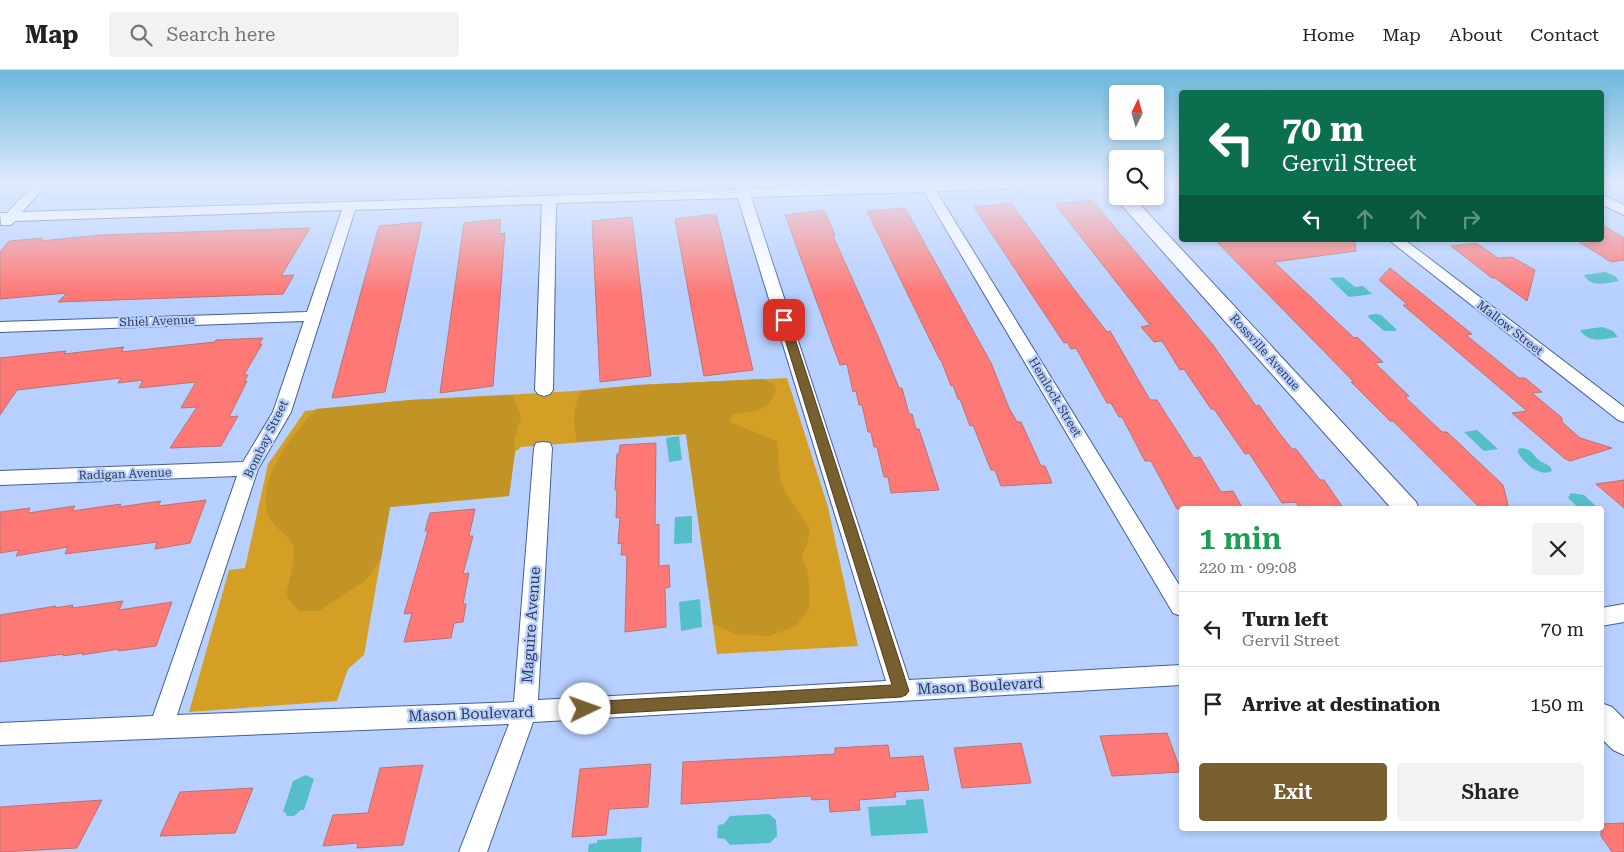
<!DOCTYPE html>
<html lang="en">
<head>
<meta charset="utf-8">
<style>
	:root { --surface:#fff; --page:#f2f2f2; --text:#222; --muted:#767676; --line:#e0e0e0; --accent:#775f2f }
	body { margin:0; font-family:"Roboto Serif",serif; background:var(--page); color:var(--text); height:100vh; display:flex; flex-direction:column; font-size:19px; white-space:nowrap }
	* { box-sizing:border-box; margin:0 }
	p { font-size:16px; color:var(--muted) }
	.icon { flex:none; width:28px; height:28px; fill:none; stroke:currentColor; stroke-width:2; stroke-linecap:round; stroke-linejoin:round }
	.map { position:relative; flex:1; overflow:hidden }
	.side { position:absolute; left:1179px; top:436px; width:425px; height:325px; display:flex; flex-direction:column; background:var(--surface); border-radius:5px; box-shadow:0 2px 8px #0003 }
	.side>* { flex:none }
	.banner { position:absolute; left:1179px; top:20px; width:425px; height:152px; border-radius:5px; box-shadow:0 2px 8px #0003; background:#0b6e4f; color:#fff; overflow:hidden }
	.needle { width:32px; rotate:5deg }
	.buttons { position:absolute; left:1109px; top:15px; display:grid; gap:10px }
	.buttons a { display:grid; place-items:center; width:55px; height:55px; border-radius:5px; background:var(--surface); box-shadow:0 2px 8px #0003; font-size:25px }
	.pin { position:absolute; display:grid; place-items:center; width:42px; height:42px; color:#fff; margin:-21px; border-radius:10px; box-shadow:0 2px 8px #0006 }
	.me { position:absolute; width:55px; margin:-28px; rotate:87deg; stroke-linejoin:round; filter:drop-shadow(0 0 4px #0008) }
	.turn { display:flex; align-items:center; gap:18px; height:105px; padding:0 20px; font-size:22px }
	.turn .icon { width:65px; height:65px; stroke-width:2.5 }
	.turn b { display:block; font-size:35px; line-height:42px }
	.lanes { display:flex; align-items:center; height:48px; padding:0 20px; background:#0003; justify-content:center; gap:25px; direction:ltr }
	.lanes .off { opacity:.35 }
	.round { display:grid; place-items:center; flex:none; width:52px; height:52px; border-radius:5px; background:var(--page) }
	.summary { display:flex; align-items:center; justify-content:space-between; height:85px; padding:0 20px }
	h1 { font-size:30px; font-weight:600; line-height:38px; color:#1e9e55 }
	.primary-button { display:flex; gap:10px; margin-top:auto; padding:10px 20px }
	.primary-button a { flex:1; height:58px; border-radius:5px; background:var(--accent); color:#fff; font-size:20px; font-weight:600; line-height:58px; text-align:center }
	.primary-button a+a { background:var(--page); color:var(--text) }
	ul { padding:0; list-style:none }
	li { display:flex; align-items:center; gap:15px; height:75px; padding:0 20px; border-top:1px solid var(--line) }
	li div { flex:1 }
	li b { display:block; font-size:19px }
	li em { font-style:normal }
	header { display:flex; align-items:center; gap:30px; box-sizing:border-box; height:70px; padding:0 25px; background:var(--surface); border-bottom:1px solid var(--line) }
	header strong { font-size:24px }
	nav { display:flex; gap:28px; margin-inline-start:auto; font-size:18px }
	.search { width:350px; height:45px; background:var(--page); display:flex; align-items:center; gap:12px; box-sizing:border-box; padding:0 18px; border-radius:5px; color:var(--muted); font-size:19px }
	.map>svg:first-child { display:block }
	.green { fill:#d39f25 }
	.forest { fill:#c29325 }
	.water { fill:#55bfc8 }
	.building { fill:#fe7976; stroke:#b97370 }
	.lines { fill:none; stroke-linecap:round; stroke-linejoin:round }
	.minor-casing { stroke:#455f93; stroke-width:2 }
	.tertiary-casing { stroke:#455f93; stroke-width:2 }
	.minor { fill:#fff; fill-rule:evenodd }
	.tertiary { fill:#fff; fill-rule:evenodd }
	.route { fill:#775f2f; stroke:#4d3e1f }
	.labels { text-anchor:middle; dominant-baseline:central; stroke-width:4.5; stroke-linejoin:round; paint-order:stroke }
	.street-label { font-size:12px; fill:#2f3b52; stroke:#b7d0ff }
	.near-street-label { font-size:15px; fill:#2f3b52; stroke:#b7d0ff }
</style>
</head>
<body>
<header>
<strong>Map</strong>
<div class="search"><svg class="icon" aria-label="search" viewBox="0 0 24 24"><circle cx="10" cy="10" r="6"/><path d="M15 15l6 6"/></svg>Search here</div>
<nav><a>Home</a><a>Map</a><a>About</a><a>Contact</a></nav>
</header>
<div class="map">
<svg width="1624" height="782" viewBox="0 0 1624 782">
	<rect width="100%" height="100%" fill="#b7d0ff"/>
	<polygon class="green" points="787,308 828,437 858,576 717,584 686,364 521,377 515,382 509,426 390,437 364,585 348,599 337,631 189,642 229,500 245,498 268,394 305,341 410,330 575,321 638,315"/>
	<g class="forest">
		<path d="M763,309l11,5 2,7c-10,22 -21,20 -44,23l-3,8 48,19c2,12 1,24 3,36 2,15 21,37 30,52l-3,16 -6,11 6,14 3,19 -1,20 -13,17 -27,10 -33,-2 -23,-10 -27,-190 -109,8c-4,-21 -5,-31 4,-51l57,-6z"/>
		<path d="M513,325l8,22 -7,23 1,12 -6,44 -119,11 -9,51 -15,22 -47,31h-20l-13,-15c3,-16 10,-34 7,-50 -2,-9 -20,-19 -24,-29 -14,-39 23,-81 47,-108l94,-9z"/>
	</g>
	<g class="water">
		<path d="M1605,202l10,4 4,5c-12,2 -28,7 -35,-6z"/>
		<polygon points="1343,207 1355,217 1363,216 1372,224 1349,227 1329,208"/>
		<polygon points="1375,244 1381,245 1396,259 1396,261 1384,261 1368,247 1369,245"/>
		<path d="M1603,257l10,4 5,6c-14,2 -29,7 -38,-7z"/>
		<polygon points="1477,360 1498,379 1484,381 1464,362"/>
		<polygon points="679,366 682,390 669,392 666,368"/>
		<path d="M1522,378c12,2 10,7 18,13 6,4 10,3 12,10 -11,7 -29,-8 -34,-19v-3z"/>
		<polygon points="1571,423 1584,425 1599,439 1580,439 1568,428"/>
		<polygon points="692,446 692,473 674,474 675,447"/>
		<polygon points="700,529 702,557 681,561 679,532"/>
		<polygon points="306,705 314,709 304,740 301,740 294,746 287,746 285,742 283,742 293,711"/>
		<polygon points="923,729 928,763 871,766 868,737 906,735 906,730"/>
		<polygon points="769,744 776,750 777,766 770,773 730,775 725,769 717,768 718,755 724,754 730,746"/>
		<polygon points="642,767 641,782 588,782 589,774 597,773 597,770"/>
	</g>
	<g class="building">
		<polygon points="1092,130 1213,275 1256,336 1259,335 1280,364 1292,379 1296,379 1320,410 1324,410 1344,439 1301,439 1295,432 1282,433 1249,383 1245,384 1214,339 1211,339 1184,299 1180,300 1162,271 1154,272 1141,257 1150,255 1055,134"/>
		<polygon points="1011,133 1073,218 1107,262 1110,261 1150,330 1157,330 1194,388 1200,387 1221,422 1233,421 1243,439 1177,439 1151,391 1145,391 1122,347 1119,347 1111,333 1107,333 1076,278 1071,279 1067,272 1064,273 974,137"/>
		<polygon points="905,138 991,293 1009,338 1017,352 1021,352 1041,396 1045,396 1052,413 1001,416 995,400 991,400 973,355 970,356 960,329 958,329 953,315 951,316 941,290 940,290 867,141"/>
		<polygon points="824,140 835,165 833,166 877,264 899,318 902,318 909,344 912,344 916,359 919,359 939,420 891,423 888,407 884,407 877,377 874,377 871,362 868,362 862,335 859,335 856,321 853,322 847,294 840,295 785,145"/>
		<polygon points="716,144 753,300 704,306 675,149"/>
		<polygon points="632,147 651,306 600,312 592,151"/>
		<polygon points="501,149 499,164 505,163 493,316 440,323 464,153"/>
		<polygon points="422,152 385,322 332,328 379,156"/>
		<polygon points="1601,154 1624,168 1624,190 1611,192 1576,170 1601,170"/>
		<polygon points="310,158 281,206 294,205 283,224 58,232 67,223 0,229 0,182 9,171 43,168 41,171 100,165"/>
		<polygon points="1215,170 1355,170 1356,181 1274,192 1354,268 1357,267 1383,292 1375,293 1409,326 1405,327 1442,362 1447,362 1503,415 1509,439 1481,439 1393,351 1390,351 1351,312 1354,312"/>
		<polygon points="1476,173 1498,188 1512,187 1535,200 1527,231 1495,208 1492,208 1451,176"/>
		<polygon points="1390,198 1472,264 1466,265 1519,308 1525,308 1542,322 1532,323 1562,348 1562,352 1580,368 1612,378 1570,391 1564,388 1512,343 1527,341 1403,235 1408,235 1379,210"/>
		<polygon points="263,268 259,274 262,274 244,305 248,305 244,312 247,311 229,347 238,346 221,376 170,378 197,337 181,338 196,312 139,318 143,310 118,313 121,308 17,320 0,345 0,288 66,281 64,284 124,277 121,282 215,272 216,270"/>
		<polygon points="656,373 655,455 659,454 659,496 669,495 670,517 665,518 666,557 625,562 627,485 621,485 622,473 618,474 620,447 616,448 617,420 615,420 617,384 619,384 620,375"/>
		<polygon points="1624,410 1624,438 1596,414"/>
		<polygon points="206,430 190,473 155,479 157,472 65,484 68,477 16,486 19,480 0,483 0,442 30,438 28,443 75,436 72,441 121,434 119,437 161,431 158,436"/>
		<polygon points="475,439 469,466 473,466 463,504 469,503 463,534 466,534 463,552 454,553 451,568 404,572 412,543 404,544 428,461 425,461 430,443"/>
		<polygon points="123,531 119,540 172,532 156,576 118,581 119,579 82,585 83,583 63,586 64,584 0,592 0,545 56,536 55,538 73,535 72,538"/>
		<polygon points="1167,663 1181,702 1112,706 1100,666"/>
		<polygon points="1021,673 1031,713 962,718 954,678"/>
		<polygon points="888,675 890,688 923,686 929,720 895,722 896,727 859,730 860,740 830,742 829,729 812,730 811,726 681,734 683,692 835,684 835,678"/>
		<polygon points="651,694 648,737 609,739 606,765 572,767 580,699"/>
		<polygon points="423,695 403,775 357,778 358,773 323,776 333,745 368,743 380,698"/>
		<polygon points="253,718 235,763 160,766 180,722"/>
		<polygon points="102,730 77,778 0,782 0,737"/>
		<polygon points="1624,753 1624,782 1612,782 1601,766 1601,754"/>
	</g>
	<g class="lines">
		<defs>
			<g id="minor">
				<path d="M33,115h13l-24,27 714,-22 -1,-5h12l2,4 139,-4h127l-6,4 -73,2 245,397v28l-8,-3 -249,-421 -173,5 158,483 272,-15v20l-648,37 -46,130h-28l50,-128 -509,21v-22l153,-7 84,-240 -237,9v-14l243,-9 30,-50 31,-91 -304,11v-10l307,-10 35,-102 -327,11 -4,4h-10l-1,-12h7zM738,128l148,483 -348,19 14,-252 -2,-5 -7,-1 -7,1 -2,5 -20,254 -337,13 81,-246 33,-57 64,-202 187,-6 -7,186 3,4 6,2 6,-2 3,-4 3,-187z"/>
				<polygon points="1601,124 1624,135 1624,145 1601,134"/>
				<polygon points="1389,170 1405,170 1624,337 1624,352 1618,350"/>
				<polygon points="1624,534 1624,552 1601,556 1601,538"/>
			</g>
			<g id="tertiary">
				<polygon points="1118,122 1118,126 1132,126 1416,432 1419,439 1392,439 1117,130 1115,126"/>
				<polygon points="1601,633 1612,637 1624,649 1624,685 1613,680 1601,668"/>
			</g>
		</defs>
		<use href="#minor" class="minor-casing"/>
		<use href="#tertiary" class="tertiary-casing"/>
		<use href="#minor" class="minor"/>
		<use href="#tertiary" class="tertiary"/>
	</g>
	<linearGradient id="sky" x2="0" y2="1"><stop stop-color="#6db8db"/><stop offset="0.51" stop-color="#dfeaff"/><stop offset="1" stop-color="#dfeaff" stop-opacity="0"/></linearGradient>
	<rect width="1624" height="224" fill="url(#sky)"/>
	<polygon class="route" points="784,247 789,250 909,621 906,625 901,627 585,645 579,644 577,639 579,634 585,632 892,615 779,250"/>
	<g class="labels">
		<g class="street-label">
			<text transform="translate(157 251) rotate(-2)">Shiel Avenue</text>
			<text transform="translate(1510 258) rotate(38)">Mallow Street</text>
			<text transform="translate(1265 282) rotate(48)">Rossville Avenue</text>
			<text transform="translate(1055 327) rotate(59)">Hemlock Street</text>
			<text transform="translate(266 369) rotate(-64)">Bombay Street</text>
			<text transform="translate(125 404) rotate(-2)">Radigan Avenue</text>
		</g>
		<g class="near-street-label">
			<text transform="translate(531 555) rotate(-86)">Maguire Avenue</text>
			<text transform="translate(980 616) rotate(-3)">Mason Boulevard</text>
			<text transform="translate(471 644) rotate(-2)">Mason Boulevard</text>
		</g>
	</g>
</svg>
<div class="buttons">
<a><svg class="needle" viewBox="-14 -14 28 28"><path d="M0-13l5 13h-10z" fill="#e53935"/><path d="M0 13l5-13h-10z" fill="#767676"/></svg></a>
<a><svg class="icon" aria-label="search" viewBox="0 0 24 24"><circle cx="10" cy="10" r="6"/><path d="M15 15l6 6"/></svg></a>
</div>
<div class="pin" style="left:784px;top:250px;background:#d93025"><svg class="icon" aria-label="arrive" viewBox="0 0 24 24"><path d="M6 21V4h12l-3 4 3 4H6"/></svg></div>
<svg class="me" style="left:585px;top:639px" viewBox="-20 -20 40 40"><circle r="19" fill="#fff"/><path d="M0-13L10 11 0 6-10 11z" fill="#775f2f"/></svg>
<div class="banner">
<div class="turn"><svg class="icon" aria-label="left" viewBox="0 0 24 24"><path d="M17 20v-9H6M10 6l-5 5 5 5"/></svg><div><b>70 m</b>Gervil Street</div></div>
<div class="lanes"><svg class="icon" aria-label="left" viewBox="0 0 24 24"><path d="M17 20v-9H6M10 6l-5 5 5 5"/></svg><svg class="icon off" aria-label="ahead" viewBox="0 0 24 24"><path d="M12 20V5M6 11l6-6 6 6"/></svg><svg class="icon off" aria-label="ahead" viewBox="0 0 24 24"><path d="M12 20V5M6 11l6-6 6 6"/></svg><svg class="icon off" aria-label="right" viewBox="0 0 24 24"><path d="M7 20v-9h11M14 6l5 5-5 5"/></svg></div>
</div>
<section class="side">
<div class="summary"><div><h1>1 min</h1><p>220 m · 09:08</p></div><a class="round"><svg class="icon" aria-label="close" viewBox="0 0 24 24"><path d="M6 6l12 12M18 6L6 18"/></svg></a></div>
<ul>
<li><svg class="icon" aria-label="left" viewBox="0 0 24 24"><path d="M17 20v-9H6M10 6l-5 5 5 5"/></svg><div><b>Turn left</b><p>Gervil Street</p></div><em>70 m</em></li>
<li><svg class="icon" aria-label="arrive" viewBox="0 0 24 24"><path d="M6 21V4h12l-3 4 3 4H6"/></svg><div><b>Arrive at destination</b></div><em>150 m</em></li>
</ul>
<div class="primary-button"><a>Exit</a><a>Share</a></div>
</section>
</div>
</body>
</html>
